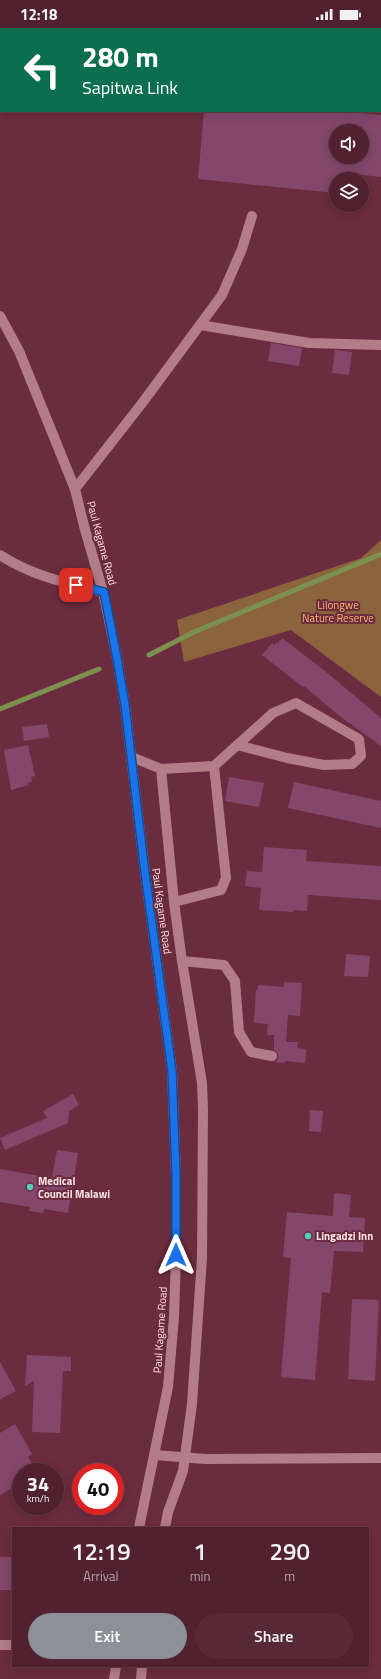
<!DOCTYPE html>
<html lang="en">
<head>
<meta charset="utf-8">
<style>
	:root { --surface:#51212f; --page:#572937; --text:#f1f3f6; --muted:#b4a3aa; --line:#673e4b; --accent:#8c9099 }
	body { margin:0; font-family:"Titillium Web",sans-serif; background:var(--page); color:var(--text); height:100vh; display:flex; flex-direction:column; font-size:15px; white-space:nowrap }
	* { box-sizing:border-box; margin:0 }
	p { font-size:13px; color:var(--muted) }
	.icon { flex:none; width:22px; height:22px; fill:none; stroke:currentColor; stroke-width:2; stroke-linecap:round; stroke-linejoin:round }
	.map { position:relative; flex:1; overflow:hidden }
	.panel { position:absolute; left:12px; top:1499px; width:357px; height:140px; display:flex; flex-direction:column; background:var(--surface); border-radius:0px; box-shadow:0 2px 10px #0003,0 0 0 1px var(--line) }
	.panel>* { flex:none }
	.top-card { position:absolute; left:0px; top:0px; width:381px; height:84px; box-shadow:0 2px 10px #0003,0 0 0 1px var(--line); background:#0b6e4f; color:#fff; overflow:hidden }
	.buttons { position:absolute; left:329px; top:96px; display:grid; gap:8px }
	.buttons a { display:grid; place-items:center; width:40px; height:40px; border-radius:50%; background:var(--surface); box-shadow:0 2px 10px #0003,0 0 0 1px var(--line); font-size:20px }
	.speed { position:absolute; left:12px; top:1435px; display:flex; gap:8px; font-size:20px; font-weight:700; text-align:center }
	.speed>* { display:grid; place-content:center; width:52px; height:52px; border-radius:50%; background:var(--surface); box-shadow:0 2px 10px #0003,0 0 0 1px var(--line); line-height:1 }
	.speed small { font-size:10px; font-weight:400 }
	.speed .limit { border:6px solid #d22; background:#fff; color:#111 }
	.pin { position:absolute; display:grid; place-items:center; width:34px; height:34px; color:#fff; margin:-17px; border-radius:8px; box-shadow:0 2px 6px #0006 }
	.me { position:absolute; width:44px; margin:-22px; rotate:0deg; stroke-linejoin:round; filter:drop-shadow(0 0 3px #0008) }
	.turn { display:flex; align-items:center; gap:14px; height:84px; padding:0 16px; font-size:18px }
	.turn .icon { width:52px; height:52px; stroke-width:2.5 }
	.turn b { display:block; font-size:28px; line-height:34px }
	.eta { display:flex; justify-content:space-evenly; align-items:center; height:68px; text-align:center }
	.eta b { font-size:24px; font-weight:600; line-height:28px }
	.button { display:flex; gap:8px; margin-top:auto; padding:8px 16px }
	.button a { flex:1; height:46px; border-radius:24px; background:var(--accent); color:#fff; font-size:16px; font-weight:600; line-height:46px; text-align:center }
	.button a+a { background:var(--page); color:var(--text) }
	.status { display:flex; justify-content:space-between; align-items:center; height:28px; padding:0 20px; background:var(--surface); direction:ltr }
	.status svg { height:11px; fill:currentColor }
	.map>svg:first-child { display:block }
	.green { fill:#8b633d }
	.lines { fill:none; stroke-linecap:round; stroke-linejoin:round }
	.stream { stroke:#7c9150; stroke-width:5 }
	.building { fill:#83476b; fill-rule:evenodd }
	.minor { stroke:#b27c89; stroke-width:10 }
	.route-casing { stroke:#114b97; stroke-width:10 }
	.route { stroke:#1a73e8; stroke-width:7 }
	.poi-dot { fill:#59cebf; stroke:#6c2c3f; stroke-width:1.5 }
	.labels { text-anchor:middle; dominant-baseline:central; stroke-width:4; stroke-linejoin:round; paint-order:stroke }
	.street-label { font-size:11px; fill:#fae1e6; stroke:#6c2c3f }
	.park-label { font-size:11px; fill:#feb56d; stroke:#6c2c3f }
	.poi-label { font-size:11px; font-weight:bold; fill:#fae1e6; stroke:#6c2c3f; text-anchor:start }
</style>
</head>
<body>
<div class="status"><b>12:18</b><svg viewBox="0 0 49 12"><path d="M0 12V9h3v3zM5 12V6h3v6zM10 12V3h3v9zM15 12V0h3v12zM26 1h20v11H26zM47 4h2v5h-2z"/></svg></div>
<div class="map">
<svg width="381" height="1651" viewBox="0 0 381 1651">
	<rect width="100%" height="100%" fill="#6c2c3f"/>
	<polygon class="green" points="381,512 381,669 291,602 184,634 177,592 361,530"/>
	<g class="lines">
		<g class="stream">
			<polyline points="149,627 194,604 381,526"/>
			<polyline points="0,681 99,641"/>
		</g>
	</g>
	<g class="building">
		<path d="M204,83h148v1l29,3v62l-34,-4 -1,6h-10v14l-138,-14zM336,103h26v26h-26z"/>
		<polygon points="271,315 302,320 299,338 268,333"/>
		<polygon points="335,322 352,324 349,347 332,345"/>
		<polygon points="282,610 325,643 381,690 381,718 337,686 304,658 303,659 262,627 272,615 274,617 277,614 278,615"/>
		<polygon points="47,696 49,709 24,713 22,699"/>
		<polygon points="28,717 35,748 31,749 32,754 28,755 29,757 11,762 4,722"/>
		<polygon points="229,749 264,755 259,779 225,773"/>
		<polygon points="294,754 381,773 381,800 288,780"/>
		<polygon points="264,819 307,822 306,833 381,838 381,872 308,867 307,883 293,882 293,884 259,882 261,860 245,858 247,843 262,844"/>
		<polygon points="346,926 370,928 368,949 344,948"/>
		<polygon points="284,954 302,955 300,988 288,987 286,1014 298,1014 297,1020 306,1021 305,1035 285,1033 285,1035 273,1034 277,1033 278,1029 278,1026 274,1022 274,1007 267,1007 268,996 254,995 256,962 258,962 258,957 284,959"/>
		<polygon points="73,1066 79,1077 69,1083 68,1095 5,1122 0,1110 47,1090 43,1083"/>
		<polygon points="310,1082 323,1083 321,1104 309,1103"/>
		<polygon points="57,1122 78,1125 68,1185 44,1181 43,1185 29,1183 30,1179 0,1174 0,1141 52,1150"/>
		<polygon points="334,1165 351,1167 349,1189 365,1190 363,1224 334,1223 330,1265 322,1264 315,1352 281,1349 291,1230 283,1229 287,1184 333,1188"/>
		<polygon points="352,1271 379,1272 375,1353 348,1351"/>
		<polygon points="27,1327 71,1329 71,1343 63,1343 60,1405 32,1404 34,1353 25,1358"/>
		<polygon points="0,1334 16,1363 0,1371"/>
		<polygon points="15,1396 32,1426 28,1429 37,1444 21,1444 21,1455 0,1467 0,1405"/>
		<rect x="0" y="1529" width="13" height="33"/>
	</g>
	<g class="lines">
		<g class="minor">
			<polyline points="0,288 19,323 75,461 84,498 103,564 117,630 125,677 144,837 172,1043 176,1147 176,1227 174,1289 168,1359 139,1500"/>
			<polyline points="200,297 309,315 381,317"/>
			<polyline points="75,461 143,374 222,267 242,221 252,188"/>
			<path d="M0,527c32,21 67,28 103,37"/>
			<polyline points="132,729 161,741 174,874 182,933 202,1055 203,1081 202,1230 192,1376 183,1443 168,1484 165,1500"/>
			<polyline points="161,741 214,738 273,685 296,675 359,711 361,728 352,736 324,737 287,730 237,717"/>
			<polyline points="174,874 221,862 226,850 214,738"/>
			<polyline points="182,933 224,937 235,953 239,1004 251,1024 272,1028"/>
			<polyline points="155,1427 205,1431 381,1430"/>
			<polyline points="0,1617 13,1617"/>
			<polyline points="114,1651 116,1638"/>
			<polyline points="141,1651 142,1638"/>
		</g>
	</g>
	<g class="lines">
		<defs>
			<polyline id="route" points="76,557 104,564 117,630 125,677 144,837 172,1043 176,1146 176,1227"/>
		</defs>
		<use href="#route" class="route-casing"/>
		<use href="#route" class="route"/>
	</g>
	<g class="poi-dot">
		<circle cx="30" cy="1159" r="4"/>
		<circle cx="308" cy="1208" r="4"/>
	</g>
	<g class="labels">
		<g class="street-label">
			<text transform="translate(102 515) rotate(75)">Paul Kagame Road</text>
			<text transform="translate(162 883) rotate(82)">Paul Kagame Road</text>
			<text transform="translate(160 1302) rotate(-86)">Paul Kagame Road</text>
		</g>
		<g class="park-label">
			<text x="338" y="577">Lilongwe<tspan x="338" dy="13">Nature Reserve</tspan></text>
		</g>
		<g class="poi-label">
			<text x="38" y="1153">Medical<tspan x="38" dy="13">Council Malawi</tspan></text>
			<text x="316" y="1208">Lingadzi Inn</text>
		</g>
	</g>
</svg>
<div class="buttons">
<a><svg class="icon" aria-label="sound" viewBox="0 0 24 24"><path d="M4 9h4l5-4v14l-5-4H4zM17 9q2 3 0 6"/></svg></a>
<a><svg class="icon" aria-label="layers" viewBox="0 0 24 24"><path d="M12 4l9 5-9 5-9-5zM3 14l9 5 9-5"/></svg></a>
</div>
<div class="speed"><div>34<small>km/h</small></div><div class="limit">40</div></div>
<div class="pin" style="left:76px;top:557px;background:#d93025"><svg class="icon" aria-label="arrive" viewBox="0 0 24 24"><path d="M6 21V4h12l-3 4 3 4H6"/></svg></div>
<svg class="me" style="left:176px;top:1227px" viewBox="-20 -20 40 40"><path d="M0-17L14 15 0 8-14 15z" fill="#1a73e8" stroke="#fff" stroke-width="4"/></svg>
<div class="top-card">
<div class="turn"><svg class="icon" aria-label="left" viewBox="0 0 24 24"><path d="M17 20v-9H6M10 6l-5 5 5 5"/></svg><div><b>280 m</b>Sapitwa Link</div></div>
</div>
<section class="panel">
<div class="eta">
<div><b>12:19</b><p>Arrival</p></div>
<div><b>1</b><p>min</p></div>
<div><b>290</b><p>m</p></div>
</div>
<div class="button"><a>Exit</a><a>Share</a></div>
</section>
</div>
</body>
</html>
